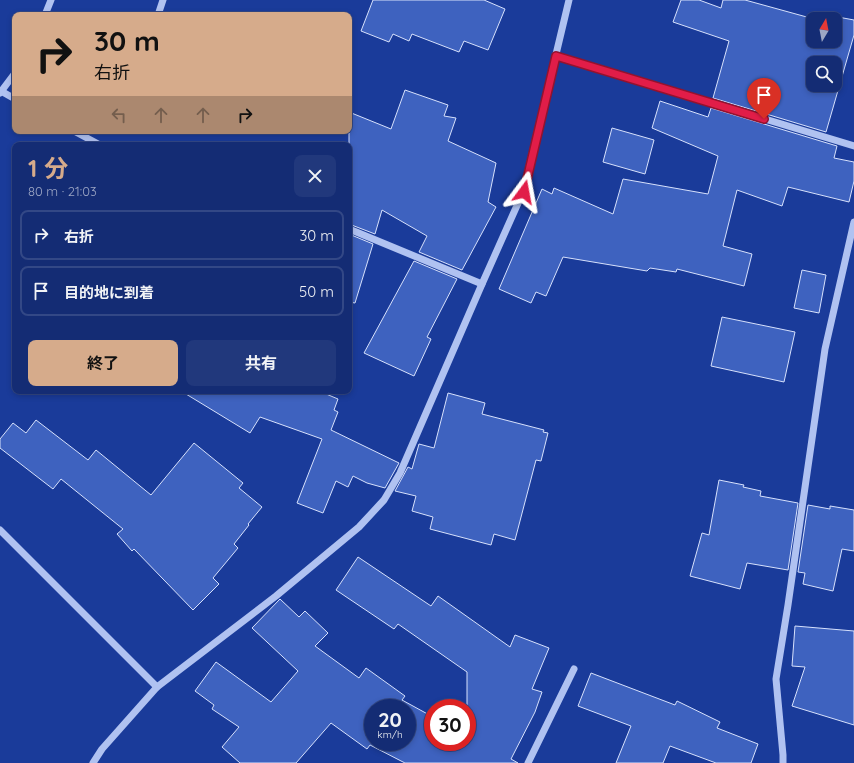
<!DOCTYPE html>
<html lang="ja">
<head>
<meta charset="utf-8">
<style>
	:root { --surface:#142c74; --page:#21387c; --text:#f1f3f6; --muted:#9da7c5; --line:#334886; --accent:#d6ab8b }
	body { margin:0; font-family:Quicksand,"Noto Sans JP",sans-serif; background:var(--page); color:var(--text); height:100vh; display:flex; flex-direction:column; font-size:15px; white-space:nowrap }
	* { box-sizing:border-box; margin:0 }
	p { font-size:13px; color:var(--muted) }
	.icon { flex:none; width:22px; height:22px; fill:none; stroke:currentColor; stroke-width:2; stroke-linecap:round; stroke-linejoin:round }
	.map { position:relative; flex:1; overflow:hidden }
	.panel { position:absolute; left:12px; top:142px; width:340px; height:252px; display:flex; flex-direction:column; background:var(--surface); border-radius:8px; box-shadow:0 2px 6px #0003,0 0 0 1px var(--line) }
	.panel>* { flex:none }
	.guide { position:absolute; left:12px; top:12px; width:340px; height:122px; border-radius:8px; box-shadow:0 2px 6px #0003,0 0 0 1px var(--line); background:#d6ab8b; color:#111; overflow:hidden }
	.needle { width:26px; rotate:10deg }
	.fabs { position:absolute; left:806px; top:12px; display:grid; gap:8px }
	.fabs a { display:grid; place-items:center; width:36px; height:36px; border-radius:8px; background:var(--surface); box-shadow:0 2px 6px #0003,0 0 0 1px var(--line); font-size:20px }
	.speed { position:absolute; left:364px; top:699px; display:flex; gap:8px; font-size:20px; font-weight:700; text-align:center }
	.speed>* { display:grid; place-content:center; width:52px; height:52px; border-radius:50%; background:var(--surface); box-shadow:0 2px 6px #0003,0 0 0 1px var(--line); line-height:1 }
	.speed small { font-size:10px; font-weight:400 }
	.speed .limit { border:6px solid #d22; background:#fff; color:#111 }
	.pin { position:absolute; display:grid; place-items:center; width:34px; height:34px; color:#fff; margin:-41px -17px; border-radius:50% 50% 50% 0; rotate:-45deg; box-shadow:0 0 4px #0007 }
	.pin .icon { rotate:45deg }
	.me { position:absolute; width:44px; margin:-22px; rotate:13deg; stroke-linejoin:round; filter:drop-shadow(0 0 3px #0008) }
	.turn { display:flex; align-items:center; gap:14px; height:84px; padding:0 16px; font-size:18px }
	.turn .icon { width:52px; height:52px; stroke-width:2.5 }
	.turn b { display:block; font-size:28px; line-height:34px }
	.lanes { display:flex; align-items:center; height:38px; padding:0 16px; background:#0003; justify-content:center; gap:20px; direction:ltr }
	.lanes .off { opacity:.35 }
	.round { display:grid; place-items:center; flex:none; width:42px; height:42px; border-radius:8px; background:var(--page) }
	.head { display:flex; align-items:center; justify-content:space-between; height:68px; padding:0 16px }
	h1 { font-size:24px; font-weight:700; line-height:30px; color:var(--accent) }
	.action { display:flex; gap:8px; margin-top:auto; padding:8px 16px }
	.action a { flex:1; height:46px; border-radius:8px; background:var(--accent); color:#111; font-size:16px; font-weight:700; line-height:46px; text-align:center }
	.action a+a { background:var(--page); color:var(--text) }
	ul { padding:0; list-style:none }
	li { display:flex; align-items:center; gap:12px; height:50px; margin:0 8px 6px; padding:0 8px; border:2px solid var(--line); border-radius:8px }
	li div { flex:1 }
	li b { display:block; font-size:15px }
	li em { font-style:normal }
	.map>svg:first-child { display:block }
	.building { fill:#3e62bf; stroke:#d7e1fc; fill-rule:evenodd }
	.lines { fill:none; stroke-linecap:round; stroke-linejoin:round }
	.minor { stroke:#b0c2f1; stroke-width:7 }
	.route-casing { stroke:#92132f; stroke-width:10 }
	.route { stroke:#e11d48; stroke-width:7 }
</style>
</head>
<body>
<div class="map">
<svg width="854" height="763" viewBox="0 0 854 763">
	<rect width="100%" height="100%" fill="#1a3b9a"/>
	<g class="building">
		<polygon points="373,0 484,0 505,9 488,50 464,41 459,52 412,34 409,41 393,34 389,42 361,31"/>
		<path d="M681,0h18l22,8 2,-8h22l69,19h-1v22h22v-22h-15l2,-5 32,6v15l-28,97 -113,-34 16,-57 -56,-19zM813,63h22v22h-22z"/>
		<polygon points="405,90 448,105 444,116 456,118 448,141 496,163 488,202 496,207 462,270 419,252 427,236 382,210 375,234 349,224 349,112 391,129"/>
		<polygon points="660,101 708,117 711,108 837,146 834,158 854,162 854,181 849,202 788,187 782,206 737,190 723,246 752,254 744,286 677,269 676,272 650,268 647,271 563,257 546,296 536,292 531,303 499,289 542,189 552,194 554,188 613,214 623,179 708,194 718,156 652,128"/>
		<polygon points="612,128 654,140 645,174 603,162"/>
		<polygon points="349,234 373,244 355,303 349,302"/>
		<polygon points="414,261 457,279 427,337 431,339 414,376 364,353"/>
		<polygon points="802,270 826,275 819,313 794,308"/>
		<polygon points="722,317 795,332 784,382 711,366"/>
		<polygon points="181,391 319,391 338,399 334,410 338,412 331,430 399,463 385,488 367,483 353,476 348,487 336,481 323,513 297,503 322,439 260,417 250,433"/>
		<polygon points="448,393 485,403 482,414 544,430 543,432 548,433 541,461 536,460 515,540 494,534 491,545 430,529 433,517 412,511 416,496 395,491 408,467 412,469 419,444 434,448"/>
		<polygon points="36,420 88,460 96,450 151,495 194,443 243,483 239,488 262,507 248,524 249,525 234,544 238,548 213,578 219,584 193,610 134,549 132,551 117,534 123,529 61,479 53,489 0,448 0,439 13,423 26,433"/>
		<polygon points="719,480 744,485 743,487 761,491 760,496 798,503 788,570 747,563 740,589 690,576 702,533 709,535"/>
		<polygon points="808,505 830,509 830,506 854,510 854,551 842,549 833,591 803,584 805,573 798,572"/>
		<path d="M358,557l73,49 7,-10 72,51 5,-12 34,13 -17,41 10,3 -7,20 -24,47 7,4h-113l-35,-18 -3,4 -36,-26 -35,40h-56l-18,-16 17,-20 -27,-18 2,-4 -19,-14 21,-29 55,40 27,-31 -46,-43 28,-29 19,18 6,-6 23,22 -13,13 44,32 7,-10 39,28 -3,4 31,17v25h34v-70l-69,-48 -4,5 -58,-39zM373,708h34v34h-34z"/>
		<polygon points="795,626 854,631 854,725 792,706 805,667 792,666"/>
		<polygon points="591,673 675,705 677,701 720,722 717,728 758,744 751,763 716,763 670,746 663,763 616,763 631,726 578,706"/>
	</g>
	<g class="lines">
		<g class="minor">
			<polyline points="45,15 51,0"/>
			<polyline points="158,15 163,0"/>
			<polyline points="556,56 854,146"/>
			<polyline points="1,91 15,99"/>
			<polyline points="0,93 15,73"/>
			<polyline points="74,131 100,145"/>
			<polyline points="349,229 482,284"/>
			<polyline points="0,530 157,687"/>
			<polyline points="93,763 102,749 157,687 276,596 359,527 384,500 400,473 482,284 523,192 569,0"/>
			<polyline points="528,763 574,669"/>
			<polyline points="783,763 783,755 776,679 788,605 825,349 854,222"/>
		</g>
	</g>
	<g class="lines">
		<defs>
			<polyline id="route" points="524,192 556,56 764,119"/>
		</defs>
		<use href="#route" class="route-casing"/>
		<use href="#route" class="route"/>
	</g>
</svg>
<div class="fabs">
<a><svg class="needle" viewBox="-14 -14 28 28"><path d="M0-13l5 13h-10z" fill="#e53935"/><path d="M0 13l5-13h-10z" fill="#9da7c5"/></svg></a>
<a><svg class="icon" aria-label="search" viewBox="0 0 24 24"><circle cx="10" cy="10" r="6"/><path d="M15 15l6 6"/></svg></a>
</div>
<div class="speed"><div>20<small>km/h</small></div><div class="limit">30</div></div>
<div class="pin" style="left:764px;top:119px;background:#d93025"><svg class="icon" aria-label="arrive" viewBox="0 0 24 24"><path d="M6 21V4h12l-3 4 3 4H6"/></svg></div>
<svg class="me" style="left:524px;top:192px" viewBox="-20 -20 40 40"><path d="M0-17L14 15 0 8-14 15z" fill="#e11d48" stroke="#fff" stroke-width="4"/></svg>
<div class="guide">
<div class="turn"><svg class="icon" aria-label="right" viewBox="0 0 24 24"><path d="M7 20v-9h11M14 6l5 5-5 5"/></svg><div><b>30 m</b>右折</div></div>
<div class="lanes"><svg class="icon off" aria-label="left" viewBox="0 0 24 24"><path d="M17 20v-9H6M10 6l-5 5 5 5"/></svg><svg class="icon off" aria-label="ahead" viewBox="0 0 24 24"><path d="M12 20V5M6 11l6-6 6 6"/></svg><svg class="icon off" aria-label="ahead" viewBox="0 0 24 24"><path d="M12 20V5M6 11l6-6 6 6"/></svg><svg class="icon" aria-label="right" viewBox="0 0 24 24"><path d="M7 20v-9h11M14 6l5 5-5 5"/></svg></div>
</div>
<section class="panel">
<div class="head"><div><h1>1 分</h1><p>80 m · 21:03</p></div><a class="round"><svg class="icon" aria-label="close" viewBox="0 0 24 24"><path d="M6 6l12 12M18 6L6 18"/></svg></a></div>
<ul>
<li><svg class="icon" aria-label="right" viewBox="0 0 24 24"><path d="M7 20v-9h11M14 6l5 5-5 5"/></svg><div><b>右折</b></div><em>30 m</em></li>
<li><svg class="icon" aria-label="arrive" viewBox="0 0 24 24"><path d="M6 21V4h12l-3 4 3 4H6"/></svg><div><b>目的地に到着</b></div><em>50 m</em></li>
</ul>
<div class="action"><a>終了</a><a>共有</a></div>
</section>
</div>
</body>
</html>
